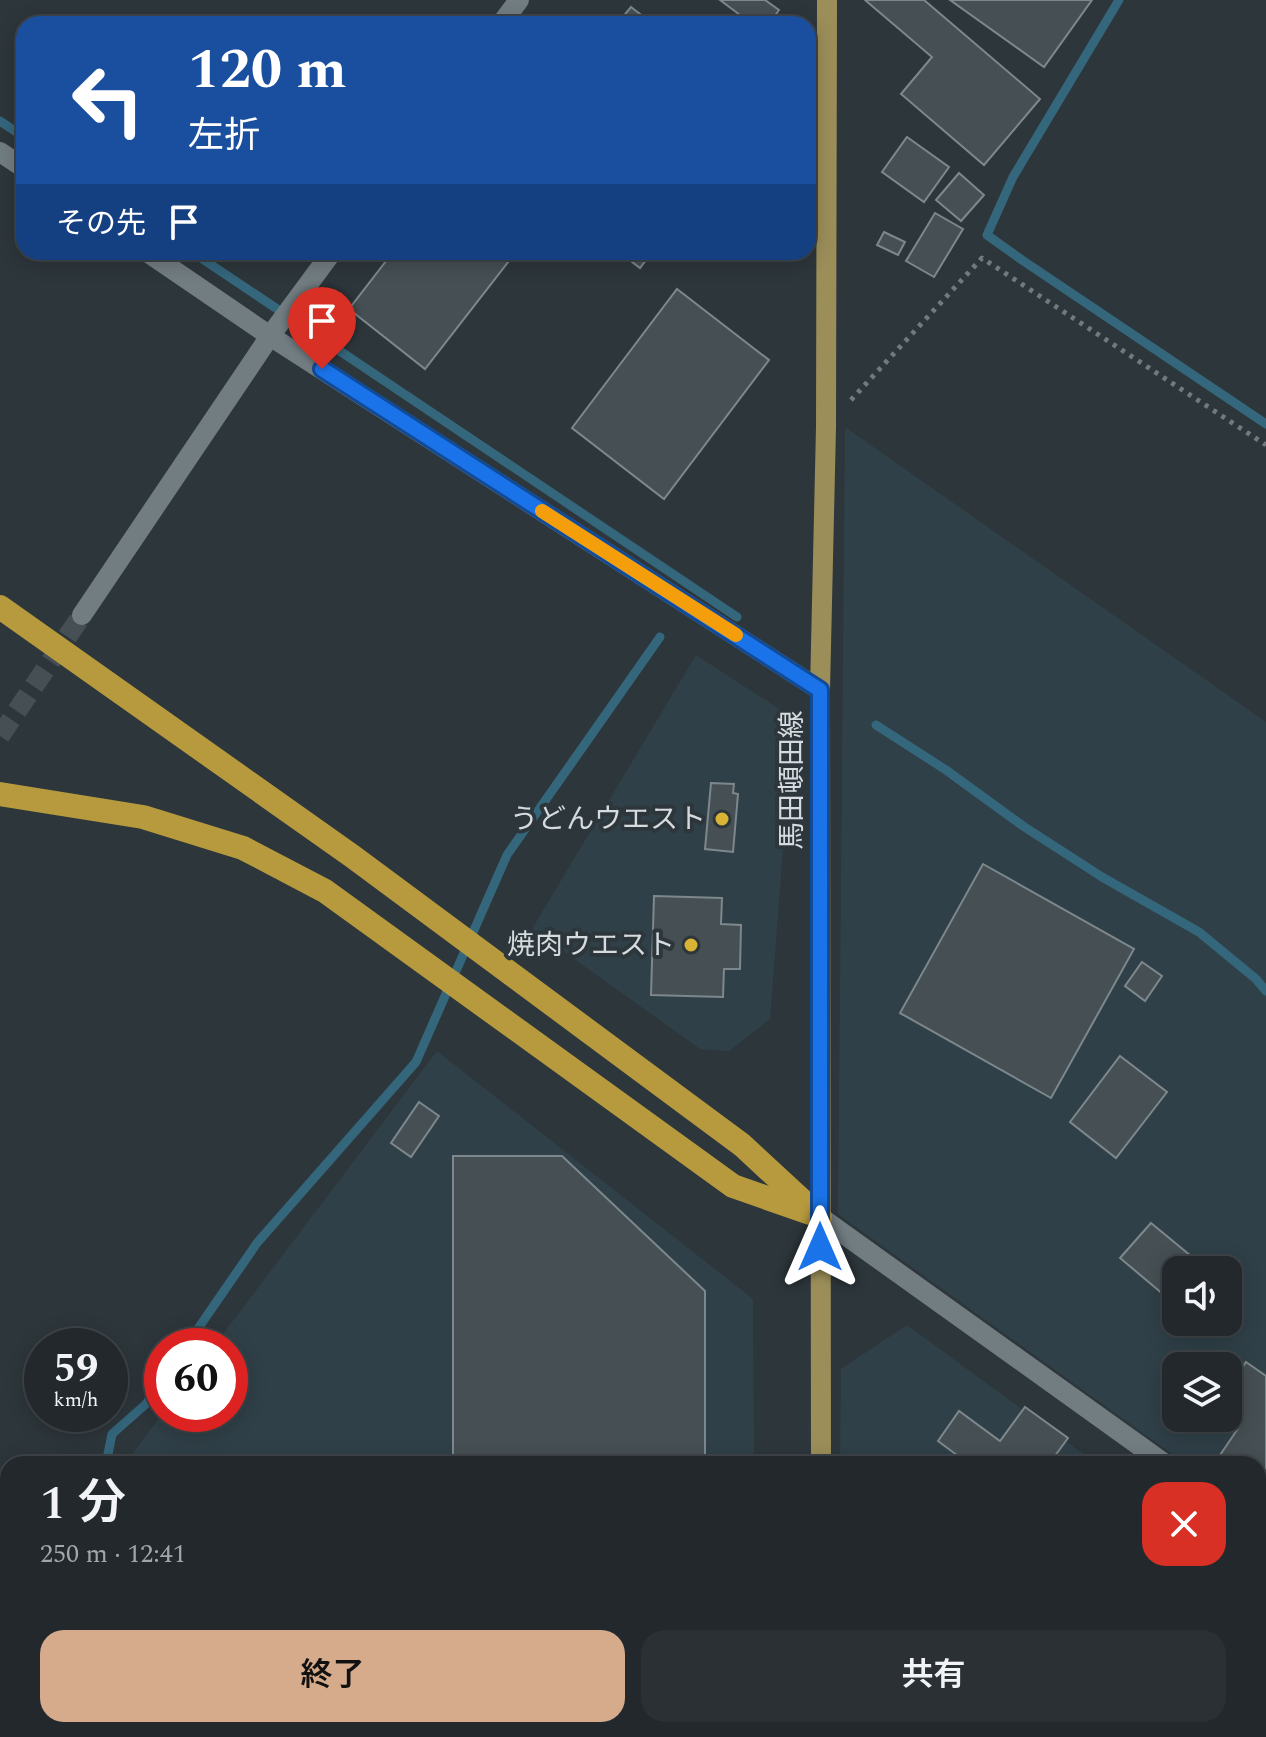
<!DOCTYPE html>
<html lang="ja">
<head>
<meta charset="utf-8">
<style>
	:root { --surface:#22282c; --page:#2a3034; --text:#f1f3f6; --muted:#a2a6a9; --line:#3f4448; --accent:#d6ab8b }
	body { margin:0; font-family:Spectral,"Noto Sans JP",serif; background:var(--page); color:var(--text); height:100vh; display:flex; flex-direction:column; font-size:30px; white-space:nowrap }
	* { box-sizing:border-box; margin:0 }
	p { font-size:26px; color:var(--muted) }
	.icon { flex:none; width:44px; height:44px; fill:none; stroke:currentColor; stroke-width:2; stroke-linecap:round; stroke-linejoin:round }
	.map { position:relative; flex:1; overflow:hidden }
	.side { position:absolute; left:0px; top:1456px; width:1266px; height:282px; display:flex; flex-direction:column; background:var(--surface); border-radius:24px 24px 0 0; box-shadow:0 4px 20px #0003,0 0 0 2px var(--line) }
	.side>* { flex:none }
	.hud { position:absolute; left:16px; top:16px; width:800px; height:244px; border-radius:24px; box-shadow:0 4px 20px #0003,0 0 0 2px var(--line); background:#1a4fa0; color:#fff; overflow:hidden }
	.fabs { position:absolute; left:1162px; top:1256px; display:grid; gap:16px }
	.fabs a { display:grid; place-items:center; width:80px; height:80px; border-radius:16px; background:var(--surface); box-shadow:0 4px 20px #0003,0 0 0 2px var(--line); font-size:40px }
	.speed { position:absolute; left:24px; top:1328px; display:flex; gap:16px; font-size:40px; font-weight:700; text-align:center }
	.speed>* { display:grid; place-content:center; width:104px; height:104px; border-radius:50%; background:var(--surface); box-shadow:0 4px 20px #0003,0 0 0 2px var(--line); line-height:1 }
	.speed small { font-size:20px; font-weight:400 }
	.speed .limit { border:12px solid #d22; background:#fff; color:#111 }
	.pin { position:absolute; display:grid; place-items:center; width:68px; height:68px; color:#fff; margin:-82px -34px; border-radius:50% 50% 50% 0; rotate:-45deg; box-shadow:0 0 8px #0007 }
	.pin .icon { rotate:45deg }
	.me { position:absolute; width:88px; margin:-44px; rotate:0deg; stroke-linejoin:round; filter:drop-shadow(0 0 6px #0008) }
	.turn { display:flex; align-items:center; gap:28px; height:168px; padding:0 40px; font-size:36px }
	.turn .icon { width:104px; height:104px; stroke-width:2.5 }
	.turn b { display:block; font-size:56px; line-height:68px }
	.then { display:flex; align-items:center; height:76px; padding:0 40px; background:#0003; gap:16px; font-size:30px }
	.round { display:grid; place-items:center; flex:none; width:84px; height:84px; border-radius:24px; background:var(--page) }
	.overview { display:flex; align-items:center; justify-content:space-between; height:136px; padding:0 40px }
	h1 { font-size:48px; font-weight:600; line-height:60px }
	.cta { display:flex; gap:16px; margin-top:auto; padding:16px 40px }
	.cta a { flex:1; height:92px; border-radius:24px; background:var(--accent); color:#111; font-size:32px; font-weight:600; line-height:92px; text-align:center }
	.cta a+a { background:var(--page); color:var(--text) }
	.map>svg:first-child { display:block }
	.built { fill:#304048; fill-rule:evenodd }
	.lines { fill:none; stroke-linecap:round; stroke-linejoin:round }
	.stream { stroke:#34667c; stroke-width:9 }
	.building { fill:#454f54; stroke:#7d888d; stroke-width:2 }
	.street-tunnel { stroke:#464f53; stroke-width:20; stroke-dasharray:20 10; stroke-linecap:butt }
	.path { stroke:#727a7e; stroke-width:5; stroke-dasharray:4 6; stroke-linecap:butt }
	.lane { stroke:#727d82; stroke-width:16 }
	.street { stroke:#727d82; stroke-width:20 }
	.secondary { stroke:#727d82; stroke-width:20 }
	.primary { stroke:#9b8e59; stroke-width:20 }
	.highway { stroke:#b79a3e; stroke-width:24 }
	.route-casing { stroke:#114b97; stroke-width:20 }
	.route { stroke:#1a73e8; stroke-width:14 }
	.slow { stroke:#f59e0b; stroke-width:14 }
	.poi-dot { fill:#d9b434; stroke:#2d363b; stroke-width:3 }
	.labels { text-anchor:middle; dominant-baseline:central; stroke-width:8; stroke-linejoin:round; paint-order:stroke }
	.street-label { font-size:28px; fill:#d5dbde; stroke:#2d363b }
	.poi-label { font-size:28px; fill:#d5dbde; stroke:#2d363b; text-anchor:end }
</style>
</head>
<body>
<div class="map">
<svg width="1266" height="1737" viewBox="0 0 1266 1737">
	<rect width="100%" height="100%" fill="#2d363b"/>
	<g class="built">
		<path d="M845,427l421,295v800l-8,-6v-52h-72l-348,-250zM1176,1270h52v52h-52zM1176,1366h52v52h-52z"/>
		<polygon points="696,655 793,718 770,1019 729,1051 700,1049 532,929"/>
		<polygon points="437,1051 753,1299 754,1464 125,1464 162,1414 230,1414 230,1346 214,1346"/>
		<polygon points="907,1325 1097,1464 840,1464 841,1369"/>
		<polygon points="8,1628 8,1730 758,1730 758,1737 0,1737 0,1640"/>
		<polygon points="1266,1630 1266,1737 1164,1737 1169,1730 1258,1730 1258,1633"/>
		<polygon points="834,1730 1140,1730 1135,1737 834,1737"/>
	</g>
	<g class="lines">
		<g class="stream">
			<polyline points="1119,0 1013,177 987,235 1022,260 1266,424"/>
			<polyline points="0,121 24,137"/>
			<polyline points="192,252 737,617"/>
			<polyline points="876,725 946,770 1023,826 1102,877 1199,932 1256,979 1266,991"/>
			<polyline points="186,1346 257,1243 416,1062 507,855 660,637"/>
			<polyline points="102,1464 107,1459 112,1434 146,1404 162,1381"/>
			<polyline points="0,1579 8,1567"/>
		</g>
	</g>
	<g class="building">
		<polygon points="720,0 765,0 779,10 769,24 752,24"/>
		<polygon points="865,0 924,0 1040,99 984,165 901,94 932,57"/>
		<polygon points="950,0 1092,0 1044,67"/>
		<polygon points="631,7 653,24 617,24"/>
		<polygon points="907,137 949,167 924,202 882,172"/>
		<polygon points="959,173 984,195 961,221 936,200"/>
		<polygon points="935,213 963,229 934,277 906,261"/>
		<polygon points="884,232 905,242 898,255 877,245"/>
		<polygon points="393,252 516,252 425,369 349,309"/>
		<polygon points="619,252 652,252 640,268"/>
		<polygon points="677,289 769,360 664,499 572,428"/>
		<polygon points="711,783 734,784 733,793 738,794 733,852 705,849"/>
		<polygon points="983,864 1134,949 1051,1098 900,1013"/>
		<polygon points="654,896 722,898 721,924 741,925 740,969 724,969 723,997 651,995"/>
		<polygon points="1142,962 1162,976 1145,1001 1125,986"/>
		<polygon points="1120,1056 1167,1092 1116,1158 1070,1122"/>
		<polygon points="419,1102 439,1116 411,1157 391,1143"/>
		<polygon points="453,1156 562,1156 705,1291 705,1463 712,1464 453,1464"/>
		<polygon points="1151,1223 1208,1270 1176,1270 1176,1305 1120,1258"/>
		<polygon points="1246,1362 1266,1376 1266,1499 1258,1494 1258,1464 1214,1464 1241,1424 1228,1416 1228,1388"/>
		<polygon points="1025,1407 1068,1438 1049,1464 969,1464 938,1441 959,1411 1000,1441"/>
		<polygon points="8,1672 8,1730 368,1730 368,1737 0,1737 0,1679"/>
	</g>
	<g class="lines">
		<polyline class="street-tunnel" points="0,736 82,615"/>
		<polyline class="path" points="851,400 982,258 1266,445"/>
		<polyline class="lane" points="401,1730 401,1737"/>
		<g class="street">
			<polyline points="501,24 519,0"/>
			<polyline points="82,615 270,336 332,252"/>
		</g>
		<g class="secondary">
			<polyline points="0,152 24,168"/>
			<polyline points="147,252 270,336 820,690"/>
			<polyline points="820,1217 1165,1464"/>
			<polyline points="1258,1530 1266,1536"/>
			<polyline points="1258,1603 1266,1592"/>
			<polyline points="1153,1737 1159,1730"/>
		</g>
		<g class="primary">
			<polyline points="821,1464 820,690 826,427 827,0"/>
			<polyline points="821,1730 821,1737"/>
		</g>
		<g class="highway">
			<polyline points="0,607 352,856 742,1145 820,1217"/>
			<polyline points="0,794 143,817 243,848 325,891 733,1186 810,1213"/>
		</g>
	</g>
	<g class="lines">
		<defs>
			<polyline id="route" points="322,369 820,690 820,1247"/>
		</defs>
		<use href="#route" class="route-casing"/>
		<use href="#route" class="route"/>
		<polyline class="slow" points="542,511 736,635"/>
	</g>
	<g class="poi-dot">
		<circle cx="722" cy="819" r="8"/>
		<circle cx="691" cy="945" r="8"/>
	</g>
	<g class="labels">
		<g class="street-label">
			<text transform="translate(792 780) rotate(-90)">馬田頓田線</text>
		</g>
		<g class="poi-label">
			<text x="706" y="819">うどんウエスト</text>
			<text x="675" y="945">焼肉ウエスト</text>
		</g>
	</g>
</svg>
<div class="fabs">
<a><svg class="icon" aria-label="sound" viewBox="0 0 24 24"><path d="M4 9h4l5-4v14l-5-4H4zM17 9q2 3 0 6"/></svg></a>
<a><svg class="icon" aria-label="layers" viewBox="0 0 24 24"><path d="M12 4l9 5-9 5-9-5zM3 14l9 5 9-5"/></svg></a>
</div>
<div class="speed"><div>59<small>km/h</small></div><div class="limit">60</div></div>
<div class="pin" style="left:322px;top:369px;background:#d93025"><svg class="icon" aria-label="arrive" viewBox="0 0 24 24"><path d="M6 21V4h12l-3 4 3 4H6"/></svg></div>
<svg class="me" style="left:820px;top:1247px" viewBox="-20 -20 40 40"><path d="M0-17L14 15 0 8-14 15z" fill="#1a73e8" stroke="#fff" stroke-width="4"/></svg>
<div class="hud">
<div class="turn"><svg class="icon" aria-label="left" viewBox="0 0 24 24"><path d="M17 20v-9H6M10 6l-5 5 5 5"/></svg><div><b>120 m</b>左折</div></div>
<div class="then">その先<svg class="icon" aria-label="arrive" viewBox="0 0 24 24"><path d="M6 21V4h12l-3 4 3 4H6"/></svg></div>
</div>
<section class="side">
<div class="overview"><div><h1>1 分</h1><p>250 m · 12:41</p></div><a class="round" style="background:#d93025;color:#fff"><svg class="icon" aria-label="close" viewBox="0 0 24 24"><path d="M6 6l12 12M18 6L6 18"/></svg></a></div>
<div class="cta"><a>終了</a><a>共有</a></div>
</section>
</div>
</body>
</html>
